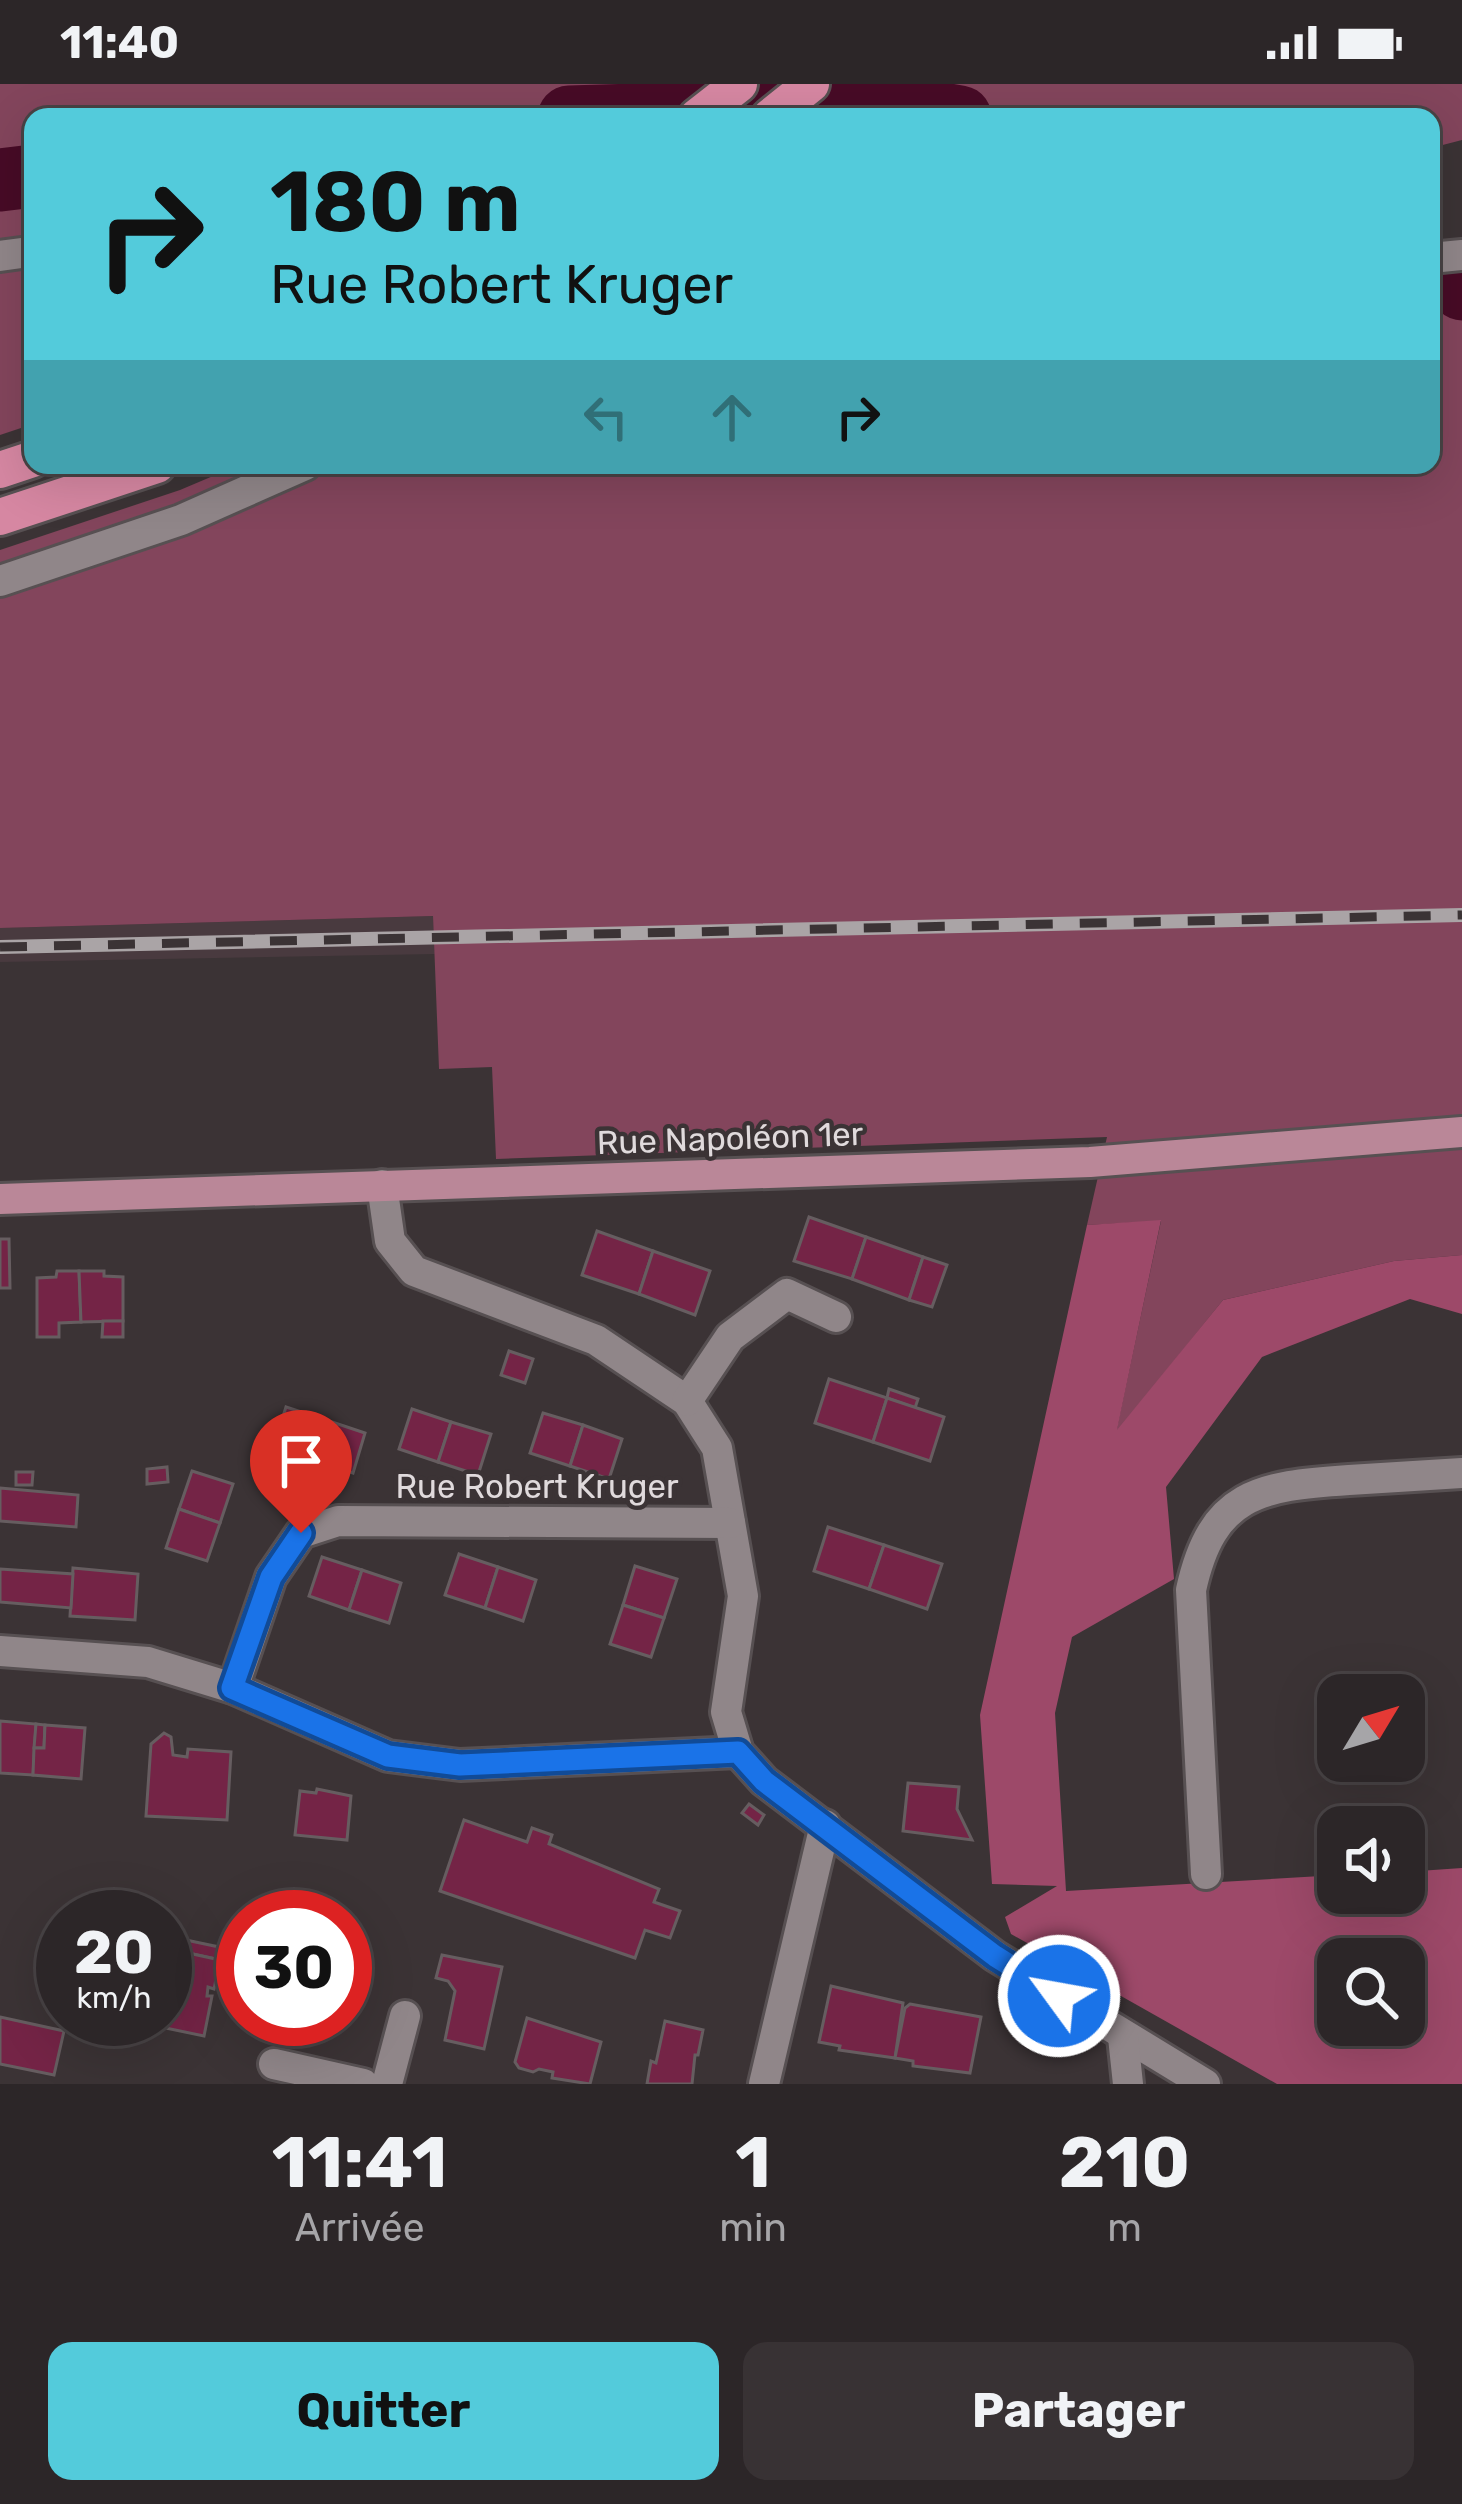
<!DOCTYPE html>
<html lang="fr">
<head>
<meta charset="utf-8">
<style>
	:root { --surface:#2c2628; --page:#383234; --text:#f1f3f6; --muted:#a6a5a8; --line:#484345; --accent:#53cbdb }
	body { margin:0; font-family:Rubik,sans-serif; background:var(--page); color:var(--text); height:100vh; display:flex; flex-direction:column; font-size:45px; white-space:nowrap }
	* { box-sizing:border-box; margin:0 }
	p { font-size:39px; color:var(--muted) }
	.icon { flex:none; width:66px; height:66px; fill:none; stroke:currentColor; stroke-width:2; stroke-linecap:round; stroke-linejoin:round }
	.map { position:relative; height:2000px; overflow:hidden }
	.side { display:flex; flex-direction:column; background:var(--surface); flex:1 }
	.side>* { flex:none }
	.top-card { position:absolute; left:24px; top:24px; width:1416px; height:366px; border-radius:24px; box-shadow:0 12px 48px #0002,0 0 0 3px var(--line); background:#53cbdb; color:#111; overflow:hidden }
	.needle { width:78px; rotate:52deg }
	.fabs { position:absolute; left:1317px; top:1590px; display:grid; gap:24px }
	.fabs a { display:grid; place-items:center; width:108px; height:108px; border-radius:24px; background:var(--surface); box-shadow:0 12px 48px #0002,0 0 0 3px var(--line); font-size:60px }
	.speed { position:absolute; left:36px; top:1806px; display:flex; gap:24px; font-size:60px; font-weight:700; text-align:center }
	.speed>* { display:grid; place-content:center; width:156px; height:156px; border-radius:50%; background:var(--surface); box-shadow:0 12px 48px #0002,0 0 0 3px var(--line); line-height:1 }
	.speed small { font-size:30px; font-weight:400 }
	.speed .limit { border:18px solid #d22; background:#fff; color:#111 }
	.pin { position:absolute; display:grid; place-items:center; width:102px; height:102px; color:#fff; margin:-123px -51px; border-radius:50% 50% 50% 0; rotate:-45deg; box-shadow:0 0 12px #0007 }
	.pin .icon { rotate:45deg }
	.me { position:absolute; width:132px; margin:-66px; rotate:302deg; stroke-linejoin:round; filter:drop-shadow(0 0 9px #0008) }
	.turn { display:flex; align-items:center; gap:42px; height:252px; padding:0 48px; font-size:54px }
	.turn .icon { width:156px; height:156px; stroke-width:2.5 }
	.turn b { display:block; font-size:84px; line-height:102px }
	.lanes { display:flex; align-items:center; height:114px; padding:0 48px; background:#0003; justify-content:center; gap:60px; direction:ltr }
	.lanes .off { opacity:.35 }
	.eta { display:flex; justify-content:space-evenly; align-items:center; height:204px; text-align:center }
	.eta b { font-size:72px; font-weight:700; line-height:84px }
	.button { display:flex; gap:24px; margin-top:auto; padding:24px 48px }
	.button a { flex:1; height:138px; border-radius:24px; background:var(--accent); color:#111; font-size:48px; font-weight:700; line-height:138px; text-align:center }
	.button a+a { background:var(--page); color:var(--text) }
	.status { display:flex; justify-content:space-between; align-items:center; height:84px; padding:0 60px; background:var(--surface); direction:ltr }
	.status svg { height:33px; fill:currentColor }
	.map>svg:first-child { display:block }
	.built { fill:#493a3f }
	.green { fill:#83455c }
	.forest { fill:#9d4969; fill-rule:evenodd }
	.lines { fill:none; stroke-linecap:round; stroke-linejoin:round }
	.river { stroke:#470b26; stroke-width:63 }
	.building { fill:#742446; stroke:#665d60; stroke-width:3 }
	.minor-casing { stroke:#575052; stroke-width:36 }
	.major-casing { stroke:#575052; stroke-width:36 }
	.highway-casing { stroke:#575052; stroke-width:42 }
	.minor { stroke:#908689; stroke-width:30 }
	.major { stroke:#ba8798; stroke-width:30 }
	.highway { stroke:#d687a2; stroke-width:36 }
	.rail-casing { stroke:#aaa4a6; stroke-width:14 }
	.rail { stroke:#3b3335; stroke-width:9; stroke-dasharray:27; stroke-linecap:butt }
	.route-casing { stroke:#114b97; stroke-width:30 }
	.route { stroke:#1a73e8; stroke-width:21 }
	.labels { text-anchor:middle; dominant-baseline:central; stroke-width:9; stroke-linejoin:round; paint-order:stroke }
	.street-label { font-size:33px; fill:#e0dadc; stroke:#3b3335 }
</style>
</head>
<body>
<div class="status"><b>11:40</b><svg viewBox="0 0 49 12"><path d="M0 12V9h3v3zM5 12V6h3v6zM10 12V3h3v9zM15 12V0h3v12zM26 1h20v11H26zM47 4h2v5h-2z"/></svg></div>
<div class="map">
<svg width="1462" height="2000" viewBox="0 0 1462 2000">
	<rect width="100%" height="100%" fill="#3b3335"/>
	<polygon class="built" points="433,832 435,870 0,878 0,844"/>
	<g class="green">
		<polygon points="0,0 678,0 639,33 33,33 33,340 0,351"/>
		<polygon points="861,0 1462,0 1462,56 1435,63 1439,135 1431,139 1431,33 824,33"/>
		<polygon points="1431,153 1462,205 1462,1171 1394,1177 1223,1216 1116,1349 1161,1137 1087,1141 1107,1053 496,1075 492,983 439,985 433,832 0,844 0,466 180,406 239,381 1431,381"/>
	</g>
	<path class="forest" d="M1161,1136l-44,210 106,-130 171,-39 68,-6v59l-52,-15 -148,58 -96,130 8,92 -102,58 -17,76 11,178 272,-16v18h66v-21l58,-4v216h-185l-266,-150 -6,-17 52,-31 -65,-2 -12,-169 107,-490zM1338,1875h66v66h-66z"/>
	<g class="lines">
		<g class="river">
			<polyline points="569,33 902,23 960,33"/>
			<polyline points="0,96 33,92"/>
			<polyline points="1459,202 1462,205"/>
		</g>
	</g>
	<g class="building">
		<polygon points="809,1133 866,1153 852,1195 794,1177"/>
		<polygon points="597,1147 653,1167 639,1210 582,1191"/>
		<polygon points="866,1153 923,1173 909,1216 852,1195"/>
		<polygon points="0,1155 9,1155 10,1204 0,1204"/>
		<polygon points="653,1167 710,1187 695,1231 639,1210"/>
		<polygon points="923,1173 947,1181 932,1223 909,1216"/>
		<polygon points="57,1187 79,1187 81,1238 59,1239 59,1253 37,1253 37,1194 56,1193"/>
		<polygon points="79,1187 104,1187 104,1192 123,1193 123,1237 81,1238"/>
		<polygon points="103,1237 123,1237 123,1253 102,1253"/>
		<polygon points="509,1267 533,1275 525,1299 501,1291"/>
		<polygon points="829,1295 887,1314 873,1358 815,1339"/>
		<polygon points="889,1305 918,1315 915,1324 887,1314"/>
		<polygon points="887,1314 944,1333 930,1377 873,1358"/>
		<polygon points="286,1323 326,1336 314,1376 273,1364"/>
		<polygon points="412,1325 451,1338 438,1378 399,1365"/>
		<polygon points="543,1329 583,1341 570,1382 530,1369"/>
		<polygon points="326,1336 365,1349 353,1389 314,1376"/>
		<polygon points="451,1338 491,1350 478,1391 438,1378"/>
		<polygon points="583,1341 622,1355 609,1395 570,1382"/>
		<polygon points="167,1383 168,1398 147,1400 147,1385"/>
		<polygon points="192,1387 233,1400 220,1439 179,1425"/>
		<polygon points="16,1388 33,1388 32,1401 16,1401"/>
		<polygon points="0,1404 78,1411 76,1443 0,1437"/>
		<polygon points="179,1425 220,1439 207,1477 166,1464"/>
		<polygon points="828,1443 884,1461 869,1505 814,1487"/>
		<polygon points="884,1461 942,1480 927,1525 869,1505"/>
		<polygon points="459,1470 498,1483 485,1524 445,1511"/>
		<polygon points="322,1473 362,1486 349,1526 309,1512"/>
		<polygon points="635,1482 677,1495 664,1534 623,1521"/>
		<polygon points="498,1483 536,1496 523,1537 485,1524"/>
		<polygon points="73,1484 138,1490 135,1536 70,1532"/>
		<polygon points="0,1485 73,1490 71,1524 0,1518"/>
		<polygon points="362,1486 401,1499 389,1539 349,1526"/>
		<polygon points="623,1521 664,1534 651,1573 610,1560"/>
		<polygon points="0,1637 36,1640 33,1691 0,1689"/>
		<polygon points="36,1640 45,1641 44,1664 34,1664"/>
		<polygon points="45,1641 85,1644 81,1695 33,1691 34,1664 44,1664"/>
		<polygon points="164,1649 171,1653 173,1671 187,1673 188,1665 231,1668 227,1736 146,1732 151,1660"/>
		<polygon points="908,1699 959,1703 957,1725 972,1756 903,1747"/>
		<polygon points="317,1705 351,1712 347,1756 295,1751 300,1707 316,1709"/>
		<polygon points="749,1720 764,1731 758,1741 742,1729"/>
		<polygon points="464,1736 527,1758 532,1744 552,1751 549,1760 659,1805 654,1818 680,1827 670,1854 645,1846 635,1874 440,1807"/>
		<polygon points="186,1856 219,1863 216,1875 184,1868"/>
		<polygon points="165,1864 220,1876 214,1905 208,1903 207,1912 212,1912 204,1952 137,1938 165,1935"/>
		<polygon points="442,1871 502,1883 484,1965 445,1956 455,1907 448,1897 436,1894"/>
		<polygon points="831,1902 903,1919 895,1974 839,1966 840,1962 819,1958"/>
		<polygon points="910,1920 981,1933 970,1989 913,1982 913,1977 895,1974 905,1924"/>
		<polygon points="0,1933 64,1947 54,1991 0,1980"/>
		<polygon points="527,1934 601,1958 590,2000 552,1994 553,1988 539,1985 533,1988 519,1984 515,1978"/>
		<polygon points="665,1937 703,1946 698,1971 695,1971 692,2000 647,2000 651,1977 656,1979"/>
	</g>
	<g class="lines">
		<defs>
			<g id="minor">
				<polyline points="0,172 29,168"/>
				<polyline points="1431,174 1462,171"/>
				<polyline points="0,497 181,436 305,381"/>
				<polyline points="382,1101 390,1157 414,1187 596,1256 687,1317 717,1364 743,1512 726,1628 738,1668 764,1697 995,1872 1205,2000"/>
				<polyline points="687,1317 730,1253 787,1210 836,1233"/>
				<polyline points="0,1567 148,1578 233,1604 388,1672 460,1681 738,1668"/>
				<polyline points="233,1604 271,1493 301,1449 338,1437 730,1439"/>
				<path d="M1206,1790l-15,-284c21,-97 68,-104 158,-110 38,-2 75,-5 113,-7"/>
				<polyline points="1123,1953 1128,2000"/>
				<polyline points="274,1980 363,2000"/>
				<polyline points="387,2000 405,1932"/>
				<polyline points="764,2000 825,1741"/>
			</g>
			<polyline id="major" points="0,1115 1090,1078 1462,1048"/>
			<g id="highway">
				<polyline points="697,33 739,0"/>
				<polyline points="770,33 811,0"/>
				<polyline points="0,386 33,375"/>
				<polyline points="0,433 157,381"/>
			</g>
		</defs>
		<use href="#minor" class="minor-casing"/>
		<use href="#major" class="major-casing"/>
		<use href="#highway" class="highway-casing"/>
		<use href="#minor" class="minor"/>
		<use href="#major" class="major"/>
		<use href="#highway" class="highway"/>
		<defs>
			<polyline id="rail" points="0,863 1462,831"/>
		</defs>
		<use href="#rail" class="rail-casing"/>
		<use href="#rail" class="rail"/>
	</g>
	<g class="lines">
		<defs>
			<polyline id="route" points="301,1449 271,1493 232,1604 388,1672 460,1681 738,1668 764,1697 995,1872 1059,1912"/>
		</defs>
		<use href="#route" class="route-casing"/>
		<use href="#route" class="route"/>
	</g>
	<g class="labels">
		<g class="street-label">
			<text transform="translate(730 1054) rotate(-2)">Rue Napoléon 1er</text>
			<text x="537" y="1402">Rue Robert Kruger</text>
		</g>
	</g>
</svg>
<div class="fabs">
<a><svg class="needle" viewBox="-14 -14 28 28"><path d="M0-13l5 13h-10z" fill="#e53935"/><path d="M0 13l5-13h-10z" fill="#a6a5a8"/></svg></a>
<a><svg class="icon" aria-label="sound" viewBox="0 0 24 24"><path d="M4 9h4l5-4v14l-5-4H4zM17 9q2 3 0 6"/></svg></a>
<a><svg class="icon" aria-label="search" viewBox="0 0 24 24"><circle cx="10" cy="10" r="6"/><path d="M15 15l6 6"/></svg></a>
</div>
<div class="speed"><div>20<small>km/h</small></div><div class="limit">30</div></div>
<div class="pin" style="left:301px;top:1449px;background:#d93025"><svg class="icon" aria-label="arrive" viewBox="0 0 24 24"><path d="M6 21V4h12l-3 4 3 4H6"/></svg></div>
<svg class="me" style="left:1059px;top:1912px" viewBox="-20 -20 40 40"><circle r="17" fill="#1a73e8" stroke="#fff" stroke-width="3"/><path d="M0-11L8 9 0 5-8 9z" fill="#fff"/></svg>
<div class="top-card">
<div class="turn"><svg class="icon" aria-label="right" viewBox="0 0 24 24"><path d="M7 20v-9h11M14 6l5 5-5 5"/></svg><div><b>180 m</b>Rue Robert Kruger</div></div>
<div class="lanes"><svg class="icon off" aria-label="left" viewBox="0 0 24 24"><path d="M17 20v-9H6M10 6l-5 5 5 5"/></svg><svg class="icon off" aria-label="ahead" viewBox="0 0 24 24"><path d="M12 20V5M6 11l6-6 6 6"/></svg><svg class="icon" aria-label="right" viewBox="0 0 24 24"><path d="M7 20v-9h11M14 6l5 5-5 5"/></svg></div>
</div>
</div>
<section class="side">
<div class="eta">
<div><b>11:41</b><p>Arrivée</p></div>
<div><b>1</b><p>min</p></div>
<div><b>210</b><p>m</p></div>
</div>
<div class="button"><a>Quitter</a><a>Partager</a></div>
</section>
</body>
</html>
